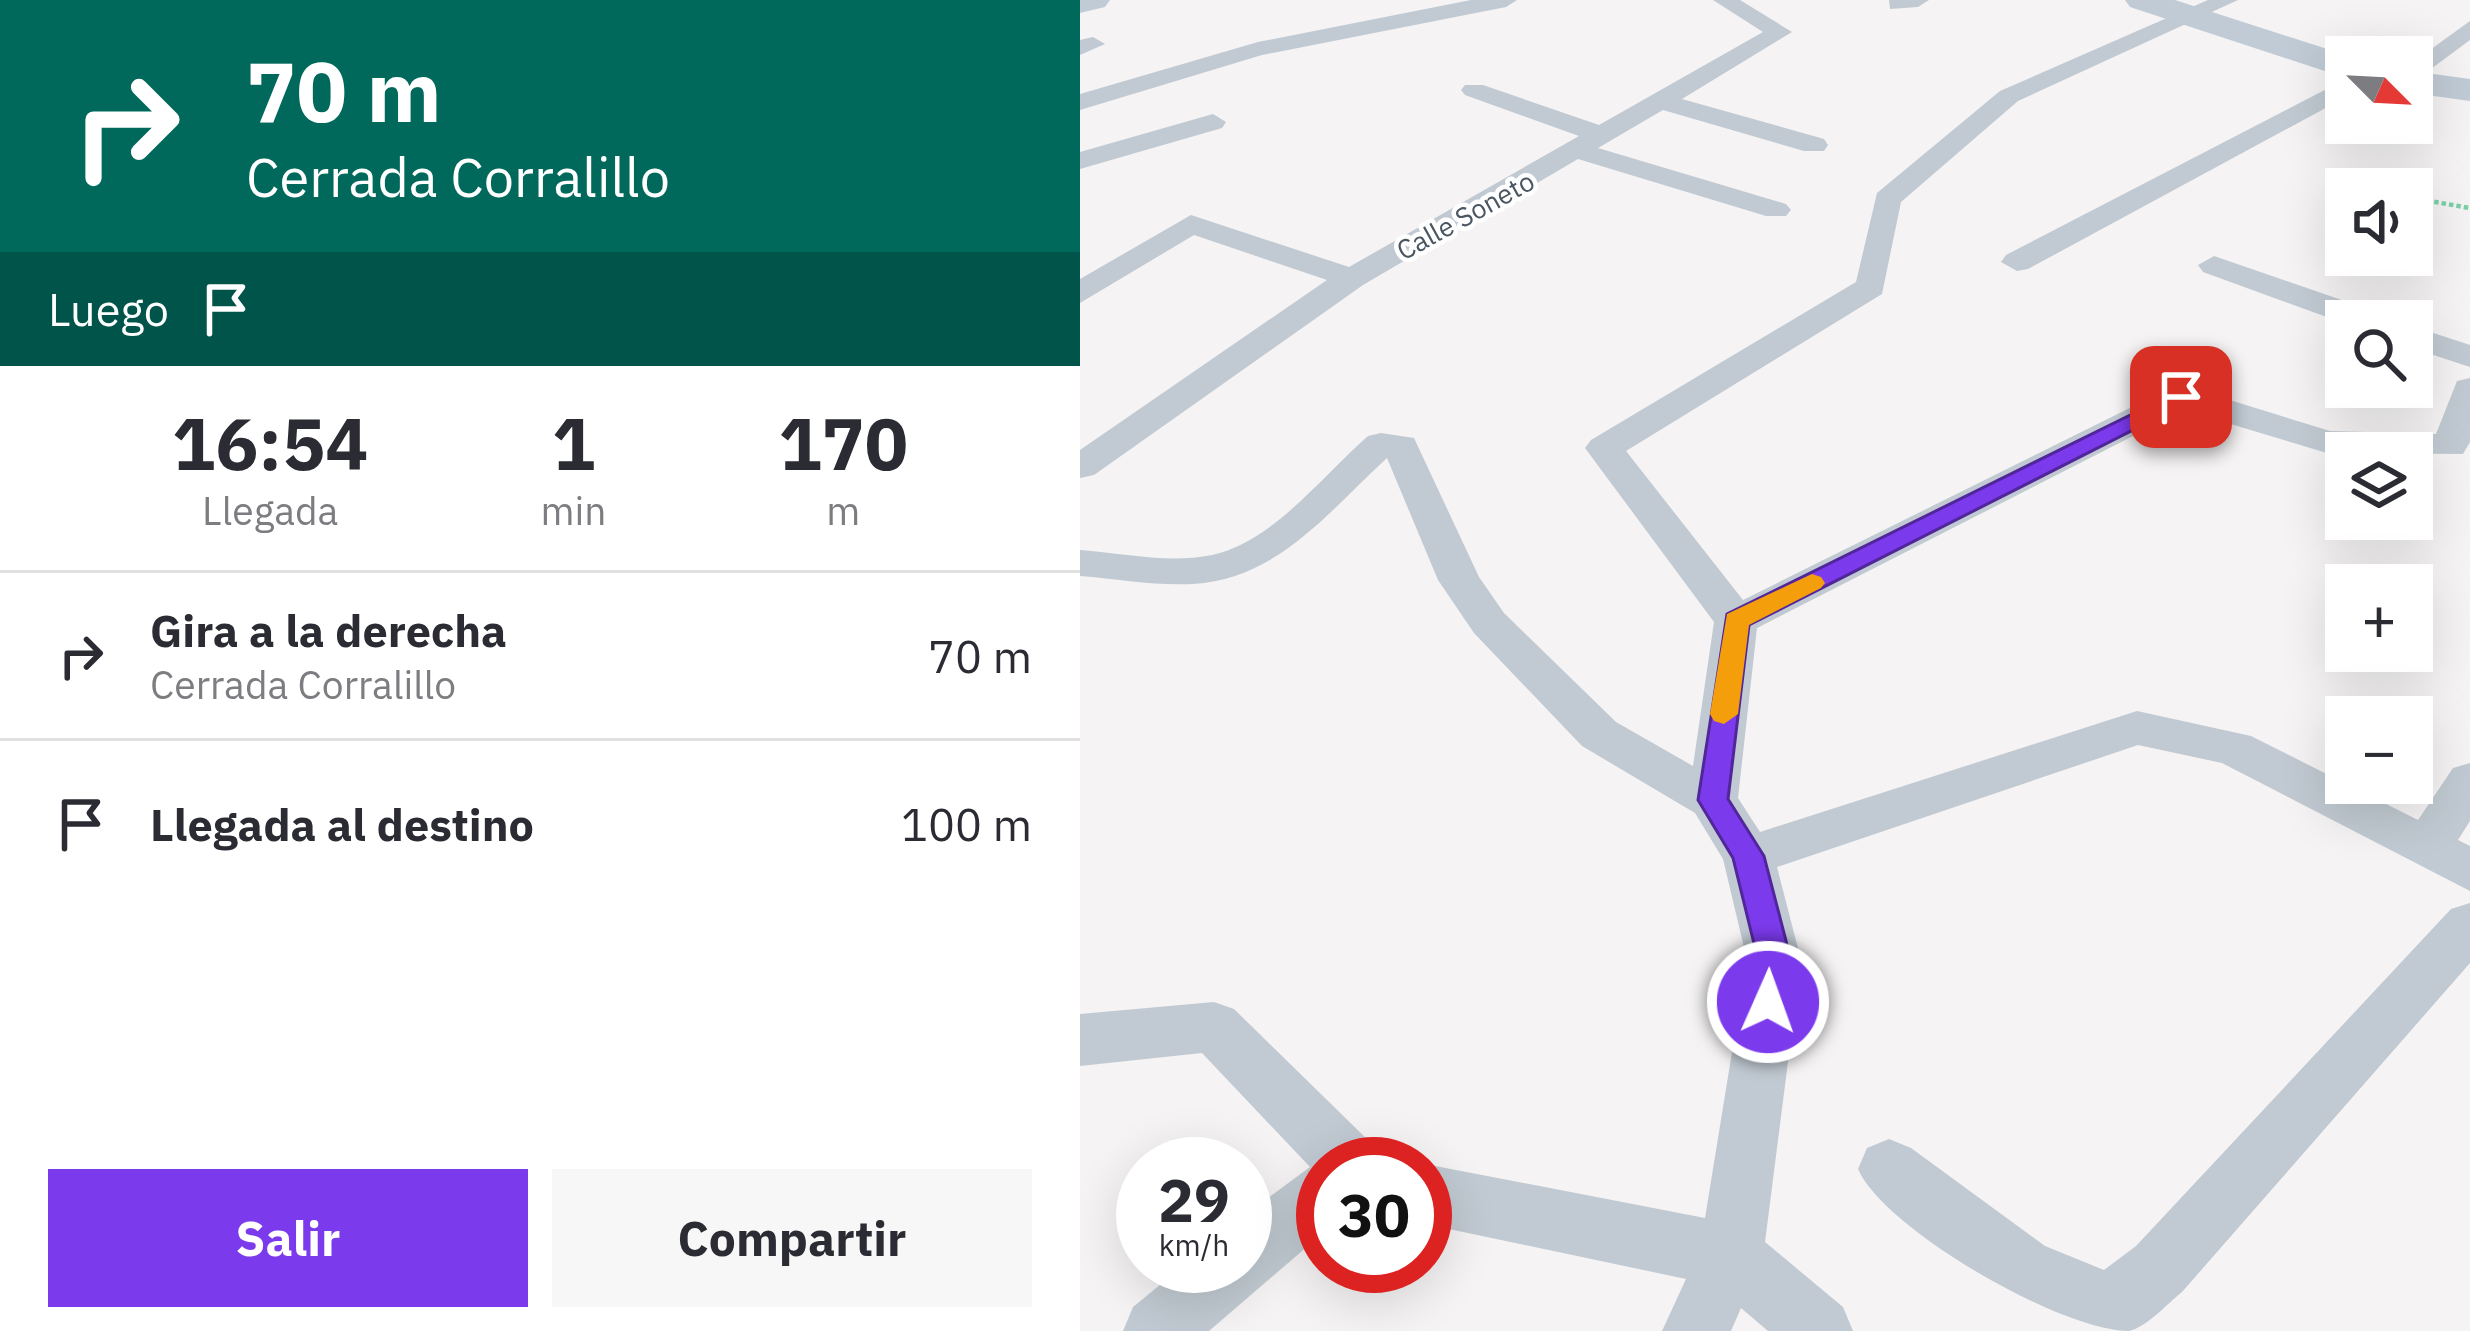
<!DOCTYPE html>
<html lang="es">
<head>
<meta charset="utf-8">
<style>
	:root { --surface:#fff; --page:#f7f7f7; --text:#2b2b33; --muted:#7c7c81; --line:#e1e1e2; --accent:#7c3aed }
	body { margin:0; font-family:"IBM Plex Sans",sans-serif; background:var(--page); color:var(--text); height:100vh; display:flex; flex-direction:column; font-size:45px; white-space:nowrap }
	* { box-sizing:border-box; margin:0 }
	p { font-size:39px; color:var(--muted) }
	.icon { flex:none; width:66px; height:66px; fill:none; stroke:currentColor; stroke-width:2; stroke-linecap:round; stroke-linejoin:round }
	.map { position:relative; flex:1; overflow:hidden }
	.details { display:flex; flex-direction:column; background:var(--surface); width:1080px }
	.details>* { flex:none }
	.hud { background:#00695c; color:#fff; overflow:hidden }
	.needle { width:78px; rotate:114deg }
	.buttons { position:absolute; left:1245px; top:36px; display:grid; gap:24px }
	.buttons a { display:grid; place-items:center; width:108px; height:108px; border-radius:0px; background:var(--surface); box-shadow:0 12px 48px #0002; font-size:60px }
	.speed { position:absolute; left:36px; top:1137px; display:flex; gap:24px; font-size:60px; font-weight:700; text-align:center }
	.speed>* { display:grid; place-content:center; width:156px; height:156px; border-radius:50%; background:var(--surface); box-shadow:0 12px 48px #0002; line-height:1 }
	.speed small { font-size:30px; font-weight:400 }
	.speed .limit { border:18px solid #d22; background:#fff; color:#111 }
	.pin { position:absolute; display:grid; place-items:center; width:102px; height:102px; color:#fff; margin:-51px; border-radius:24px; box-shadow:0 6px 18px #0006 }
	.me { position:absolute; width:132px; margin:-66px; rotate:2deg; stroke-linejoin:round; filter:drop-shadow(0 0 9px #0008) }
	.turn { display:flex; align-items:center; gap:42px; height:252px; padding:0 48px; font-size:54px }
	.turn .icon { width:156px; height:156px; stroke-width:2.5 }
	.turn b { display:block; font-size:84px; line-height:102px }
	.then { display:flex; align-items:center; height:114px; padding:0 48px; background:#0003; gap:24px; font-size:45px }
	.eta { display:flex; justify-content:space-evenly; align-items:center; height:204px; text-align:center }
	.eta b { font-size:72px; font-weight:800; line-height:84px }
	.primary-button { display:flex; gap:24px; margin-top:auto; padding:24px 48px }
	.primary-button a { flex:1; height:138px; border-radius:0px; background:var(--accent); color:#fff; font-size:48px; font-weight:800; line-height:138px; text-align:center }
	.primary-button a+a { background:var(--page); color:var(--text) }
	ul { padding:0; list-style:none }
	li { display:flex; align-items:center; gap:36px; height:168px; padding:0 48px; border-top:3px solid var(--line) }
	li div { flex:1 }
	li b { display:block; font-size:45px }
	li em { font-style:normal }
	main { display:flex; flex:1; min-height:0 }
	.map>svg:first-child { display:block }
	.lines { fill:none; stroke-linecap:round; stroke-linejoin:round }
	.path { stroke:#7ad0a6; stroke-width:4.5; stroke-dasharray:4.5 3; stroke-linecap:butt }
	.street { fill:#c1cad2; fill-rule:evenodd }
	.secondary { fill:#c1cbd6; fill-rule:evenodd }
	.route { fill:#7c3aed; stroke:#51269a; stroke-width:3 }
	.slow { fill:#f59e0b }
	.labels { text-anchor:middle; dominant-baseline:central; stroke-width:9; stroke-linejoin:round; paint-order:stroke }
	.far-street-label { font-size:27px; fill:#4a5661; stroke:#fff }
</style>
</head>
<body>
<main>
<section class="details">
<div class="hud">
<div class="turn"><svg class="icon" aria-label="right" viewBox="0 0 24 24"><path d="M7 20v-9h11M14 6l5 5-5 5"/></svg><div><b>70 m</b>Cerrada Corralillo</div></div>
<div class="then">Luego<svg class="icon" aria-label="arrive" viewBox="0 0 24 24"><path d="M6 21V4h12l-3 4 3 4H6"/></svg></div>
</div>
<div class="eta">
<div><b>16:54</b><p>Llegada</p></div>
<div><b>1</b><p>min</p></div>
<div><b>170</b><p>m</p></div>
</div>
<ul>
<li><svg class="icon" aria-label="right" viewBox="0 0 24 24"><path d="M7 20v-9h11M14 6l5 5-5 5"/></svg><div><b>Gira a la derecha</b><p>Cerrada Corralillo</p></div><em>70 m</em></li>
<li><svg class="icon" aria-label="arrive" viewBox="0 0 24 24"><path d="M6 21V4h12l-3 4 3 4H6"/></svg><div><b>Llegada al destino</b></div><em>100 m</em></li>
</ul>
<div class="primary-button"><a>Salir</a><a>Compartir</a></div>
</section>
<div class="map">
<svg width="1390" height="1331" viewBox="0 0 1390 1331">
	<rect width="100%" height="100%" fill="#f5f3f3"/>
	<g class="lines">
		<polyline class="path" points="1332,198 1390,208"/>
		<g class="street">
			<polygon points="391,0 437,0 426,7 182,55 0,110 0,94 178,42"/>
			<polygon points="633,0 660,0 712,32 602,99 744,139 748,145 744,151 724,151 583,110 518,148 706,204 711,210 706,216 686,216 498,159 283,285 14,475 0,478 0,450 247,280 114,235 0,303 0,279 111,215 269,267 499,136 385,95 381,90 385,85 403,85 519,125 683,32"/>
			<polygon points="809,0 849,0 838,7 810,9"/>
			<path d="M1128,0h30l-220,101 -117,101 -19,92 -256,157 117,149 425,-211h26l136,42 106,3 21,-53 13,-3v64l-7,12 -136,-1 -143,-43 -427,218 -19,170 22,34 377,-121 114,25 167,84 35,-52 17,-5v58l-12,19 12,6v45l-248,-128 -84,-18 -361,122 24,93 -36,282 78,65 10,24h-85l-27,-23 -10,23h-69l24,-52 -261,-55v-60l280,54 42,-258 -24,-101 -28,-46 -113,-67 -108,-113 -36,-53 -51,-122c-58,53 -109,121 -194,126 -37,2 -75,-5 -113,-8v-26c42,3 89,14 132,5 61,-13 111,-80 156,-119l13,-3 33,5 65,139 25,36 112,109 77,44 21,-144 -129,-174 6,-8 265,-158 21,-89 123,-102z"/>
			<polygon points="1390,21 1390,40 1332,83 1332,63"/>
			<polygon points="13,37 25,44 0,55 0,40"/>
			<polygon points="1266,79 1266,97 948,269 937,271 921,262 926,255"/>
			<polygon points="133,114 146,122 142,128 0,169 0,152"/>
			<polygon points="1134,256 1302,314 1307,321 1266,324 1123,272 1118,265"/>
			<polygon points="1332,326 1390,345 1390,367 1332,348"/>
			<path d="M1390,903v60l-288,329c-14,11 -35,35 -53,39 -68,0 -245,-102 -271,-162l9,-21 22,-9 22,9 134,98 59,24 32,-24 315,-337z"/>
			<polygon points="134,1002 154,1009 291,1143 300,1164 243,1164 243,1233 129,1331 43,1331 53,1307 103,1266 165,1266 165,1215 230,1167 122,1053 0,1066 0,1014"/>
		</g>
		<g class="secondary">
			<polygon points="0,0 30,0 25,7 0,13"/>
			<polygon points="1045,0 1095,0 1272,57 1266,57 1266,78 1050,7"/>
			<polygon points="1332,71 1390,79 1390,101 1332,93"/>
		</g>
	</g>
	<polygon class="route" points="1101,390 1108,392 1108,402 669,625 648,799 684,856 711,960 700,1013 688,1017 676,1013 671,1002 678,960 653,858 618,800 647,614"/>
	<polygon class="slow" points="732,574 741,577 745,583 741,588 669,625 658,714 644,724 634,721 630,714 647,614"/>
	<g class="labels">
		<g class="far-street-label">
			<text transform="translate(385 215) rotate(-29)">Calle Soneto</text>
		</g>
	</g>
</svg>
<div class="buttons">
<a><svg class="needle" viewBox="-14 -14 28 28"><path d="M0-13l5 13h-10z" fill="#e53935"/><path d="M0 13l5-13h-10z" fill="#7c7c81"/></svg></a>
<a><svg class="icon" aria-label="sound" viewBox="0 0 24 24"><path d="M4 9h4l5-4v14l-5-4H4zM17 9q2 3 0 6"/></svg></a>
<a><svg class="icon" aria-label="search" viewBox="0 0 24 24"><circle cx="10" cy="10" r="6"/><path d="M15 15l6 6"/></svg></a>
<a><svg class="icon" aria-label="layers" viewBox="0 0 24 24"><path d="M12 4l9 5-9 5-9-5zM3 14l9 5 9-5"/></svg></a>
<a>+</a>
<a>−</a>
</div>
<div class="speed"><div>29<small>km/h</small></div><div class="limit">30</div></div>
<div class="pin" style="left:1101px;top:397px;background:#d93025"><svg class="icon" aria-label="arrive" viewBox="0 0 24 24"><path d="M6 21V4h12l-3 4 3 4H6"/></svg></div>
<svg class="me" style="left:688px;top:1002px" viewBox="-20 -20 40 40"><circle r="17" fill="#7c3aed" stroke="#fff" stroke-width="3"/><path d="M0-11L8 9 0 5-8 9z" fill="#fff"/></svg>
</div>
</main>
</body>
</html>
